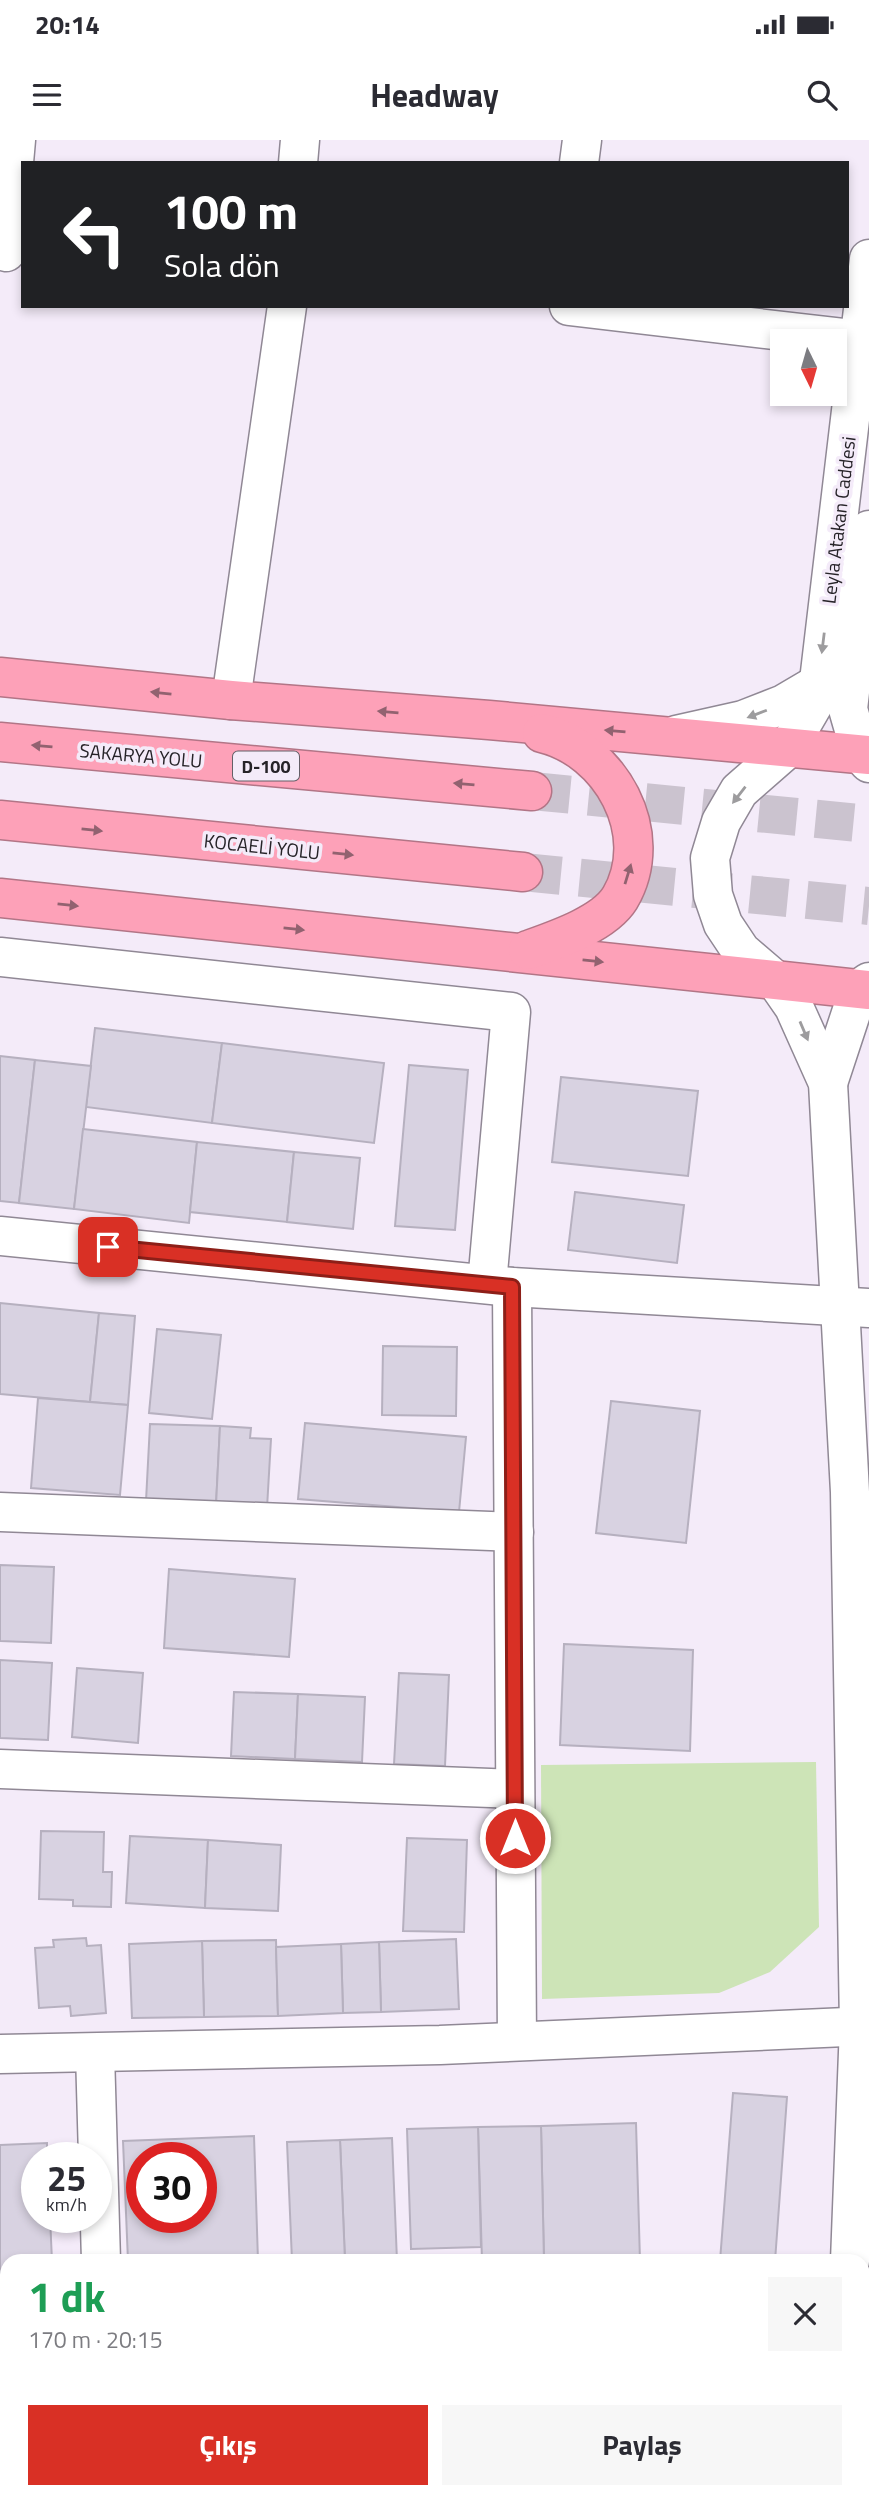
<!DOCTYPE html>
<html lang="tr">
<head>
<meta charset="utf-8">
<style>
	:root { --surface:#fff; --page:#f7f7f7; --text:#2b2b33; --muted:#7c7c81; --accent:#d93025 }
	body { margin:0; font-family:"Titillium Web",sans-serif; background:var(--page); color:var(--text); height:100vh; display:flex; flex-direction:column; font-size:26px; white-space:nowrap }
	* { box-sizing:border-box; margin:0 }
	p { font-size:23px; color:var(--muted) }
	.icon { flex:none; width:38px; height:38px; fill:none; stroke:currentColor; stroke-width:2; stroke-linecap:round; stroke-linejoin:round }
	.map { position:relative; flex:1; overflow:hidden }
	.sheet { position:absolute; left:0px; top:2114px; width:870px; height:245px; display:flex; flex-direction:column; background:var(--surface); border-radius:21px 21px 0 0; box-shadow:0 4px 10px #0003 }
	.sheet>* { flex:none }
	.top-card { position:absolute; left:21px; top:21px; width:828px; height:147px; border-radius:0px; box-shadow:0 4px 10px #0003; background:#202124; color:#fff; overflow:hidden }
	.needle { width:46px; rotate:175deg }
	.fabs { position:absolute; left:770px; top:189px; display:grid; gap:14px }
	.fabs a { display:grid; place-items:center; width:77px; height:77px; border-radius:0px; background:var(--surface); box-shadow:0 4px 10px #0003; font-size:35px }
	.speed { position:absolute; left:21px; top:2002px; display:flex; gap:14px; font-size:35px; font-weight:700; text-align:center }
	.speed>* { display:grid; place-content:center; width:91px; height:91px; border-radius:50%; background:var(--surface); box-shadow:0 4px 10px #0003; line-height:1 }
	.speed small { font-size:18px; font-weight:400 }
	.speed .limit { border:10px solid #d22; background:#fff; color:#111 }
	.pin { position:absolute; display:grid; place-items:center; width:60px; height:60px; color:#fff; margin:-30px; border-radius:14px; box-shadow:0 4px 10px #0006 }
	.me { position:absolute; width:77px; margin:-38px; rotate:0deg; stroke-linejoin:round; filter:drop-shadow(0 0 5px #0008) }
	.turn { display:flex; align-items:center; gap:24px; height:147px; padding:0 28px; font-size:32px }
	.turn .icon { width:91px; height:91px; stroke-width:2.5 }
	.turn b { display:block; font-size:49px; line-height:60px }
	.round { display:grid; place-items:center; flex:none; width:74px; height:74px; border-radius:0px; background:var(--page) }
	.summary { display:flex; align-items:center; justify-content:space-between; height:119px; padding:0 28px }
	h1 { font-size:42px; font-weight:700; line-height:52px; color:#1e9e55 }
	.primary-button { display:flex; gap:14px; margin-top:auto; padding:14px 28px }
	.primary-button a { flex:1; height:80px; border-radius:0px; background:var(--accent); color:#fff; font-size:28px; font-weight:700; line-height:80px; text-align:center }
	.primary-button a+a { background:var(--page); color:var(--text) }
	.status { display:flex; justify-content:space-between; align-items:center; height:49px; padding:0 35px; background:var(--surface); direction:ltr }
	.status svg { height:19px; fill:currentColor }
	header { display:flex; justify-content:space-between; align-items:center; height:91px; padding:0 28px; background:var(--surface); font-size:32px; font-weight:700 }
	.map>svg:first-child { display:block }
	.green { fill:#cde4b7 }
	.building { fill:#d8d2e1; stroke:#b6b0bf; stroke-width:2; fill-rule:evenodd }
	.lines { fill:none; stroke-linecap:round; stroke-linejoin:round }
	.highway-tunnel { stroke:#cbc3cf; stroke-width:38; stroke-dasharray:38 19; stroke-linecap:butt }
	.street-casing { stroke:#908895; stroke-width:41 }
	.secondary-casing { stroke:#908895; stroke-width:41 }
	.highway-casing { stroke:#b27586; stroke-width:41 }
	.street { stroke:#fff; stroke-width:38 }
	.secondary { stroke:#fff; stroke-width:38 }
	.highway { stroke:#fda1b8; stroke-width:38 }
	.oneway { fill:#9d9c9e }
	.oneway2 { fill:#926270 }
	.route-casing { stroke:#8d1f18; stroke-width:18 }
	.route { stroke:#d93025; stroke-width:12 }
	.labels { text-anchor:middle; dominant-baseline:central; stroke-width:7; stroke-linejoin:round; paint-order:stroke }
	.shield { fill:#f4ebf9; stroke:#645f67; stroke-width:2 }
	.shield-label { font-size:18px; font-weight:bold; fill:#262328 }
	.street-label { font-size:19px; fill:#262328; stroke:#f4ebf9 }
</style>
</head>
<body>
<div class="status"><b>20:14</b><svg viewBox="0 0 49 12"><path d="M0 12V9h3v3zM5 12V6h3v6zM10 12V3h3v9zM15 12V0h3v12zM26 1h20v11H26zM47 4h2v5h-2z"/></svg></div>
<header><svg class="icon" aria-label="menu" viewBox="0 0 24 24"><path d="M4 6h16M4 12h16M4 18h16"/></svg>Headway<svg class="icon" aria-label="search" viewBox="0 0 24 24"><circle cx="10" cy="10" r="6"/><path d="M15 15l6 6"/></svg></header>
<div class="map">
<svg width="869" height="2359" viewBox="0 0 869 2359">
	<rect width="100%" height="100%" fill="#f4ebf9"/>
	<g class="green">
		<polygon points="816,1622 819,1787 770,1832 719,1853 542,1859 541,1625"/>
		<polygon points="402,2352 794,2352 794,2359 243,2359"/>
	</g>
	<g class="building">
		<polygon points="95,888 222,903 212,983 86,967"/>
		<polygon points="222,903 384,923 374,1003 212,983"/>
		<polygon points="0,916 35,920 19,1063 0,1061"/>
		<polygon points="35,920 91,926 74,1069 19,1063"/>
		<polygon points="409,925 468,930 455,1090 395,1086"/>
		<polygon points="561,937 698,951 688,1036 552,1022"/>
		<polygon points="83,989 197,1002 189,1083 74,1069"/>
		<polygon points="197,1002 294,1012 287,1082 190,1072"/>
		<polygon points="294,1012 360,1018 353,1089 287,1082"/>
		<polygon points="575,1052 684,1065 677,1123 568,1110"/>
		<polygon points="0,1163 99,1173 90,1262 0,1254"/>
		<polygon points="99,1173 135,1176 128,1265 90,1262"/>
		<polygon points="157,1189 221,1195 212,1279 149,1273"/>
		<polygon points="383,1206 457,1207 456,1276 382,1275"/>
		<polygon points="38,1258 128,1265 120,1355 31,1348"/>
		<polygon points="611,1261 700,1271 686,1403 596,1393"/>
		<polygon points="305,1283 466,1297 459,1372 298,1359"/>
		<polygon points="150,1284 220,1286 216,1365 146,1361"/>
		<polygon points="220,1286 251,1288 250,1298 271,1299 267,1368 216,1365"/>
		<polygon points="0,1425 54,1427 51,1503 0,1501"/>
		<polygon points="169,1429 295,1439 289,1517 164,1508"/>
		<polygon points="564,1504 693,1510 690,1611 560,1605"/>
		<polygon points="0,1520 52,1523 48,1600 0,1598"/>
		<polygon points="77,1528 143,1533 138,1603 72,1597"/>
		<polygon points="399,1533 449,1535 445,1626 394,1624"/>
		<polygon points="234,1552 298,1554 295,1619 231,1616"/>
		<polygon points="298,1554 365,1557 362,1622 295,1619"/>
		<polygon points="41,1691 104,1692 103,1732 112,1732 111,1767 73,1766 73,1760 39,1759"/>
		<polygon points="130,1696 208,1700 205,1768 126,1763"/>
		<polygon points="407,1698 467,1700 464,1792 403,1791"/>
		<polygon points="208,1700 281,1705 278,1771 205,1768"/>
		<polygon points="86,1798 87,1806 101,1805 106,1873 71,1876 70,1866 39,1868 35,1808 54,1807 53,1800"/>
		<polygon points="456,1799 459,1869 381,1872 379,1802"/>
		<polygon points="276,1800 278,1876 204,1877 202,1801"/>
		<polygon points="202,1801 204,1877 132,1878 129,1804"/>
		<polygon points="379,1802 381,1872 343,1873 341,1804"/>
		<polygon points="341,1804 343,1873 278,1876 276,1807"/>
		<polygon points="733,1953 787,1957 775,2121 720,2121"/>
		<polygon points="636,1983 640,2121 544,2121 541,1986"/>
		<polygon points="541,1986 544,2121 482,2121 478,1987"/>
		<polygon points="478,1987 481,2107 411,2109 407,1989"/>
		<path d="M254,1996l4,125h-130l-5,-120zM142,2018h59v59h-59z"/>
		<polygon points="392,1998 397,2121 345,2121 340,2000"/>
		<polygon points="340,2000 345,2121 292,2121 287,2002"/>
		<polygon points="47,2003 47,2018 37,2018 37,2077 50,2077 52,2121 7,2121 7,2149 0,2149 0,2005"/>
	</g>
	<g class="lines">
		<g class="highway-tunnel">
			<polyline points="532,651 869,684"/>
			<polyline points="523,732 869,766"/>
		</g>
		<defs>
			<g id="street">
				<polyline points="298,23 300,0"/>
				<polyline points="579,23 582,0"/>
				<polyline points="6,112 16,0"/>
				<polyline points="569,166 869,201"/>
				<polyline points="231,560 287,166"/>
				<polyline points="0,817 511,872 487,1144"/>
				<polyline points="0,1096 512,1147 869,1168"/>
				<polyline points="512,1147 517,1901"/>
				<polyline points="0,1372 514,1392"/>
				<polyline points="0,1629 514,1649"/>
				<polyline points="95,1913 101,2121"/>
				<polyline points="863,2308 869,2308"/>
				<polyline points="0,2344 7,2344"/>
				<polyline points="192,2352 192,2359"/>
			</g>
			<g id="secondary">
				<polyline points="869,390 848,569 861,614 869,623"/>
				<polyline points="676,595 743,580 784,564 818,544"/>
				<polyline points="828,943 859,849 869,842"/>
				<polyline points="0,1914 440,1905 869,1886"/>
				<polyline points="850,2121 859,1886 850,1352 828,943 794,867 776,841 741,811 723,784 713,755 710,718 721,682 739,651 788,608 817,558 869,119"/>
				<polyline points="839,2359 840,2352"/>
			</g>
			<g id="highway">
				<polyline points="0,537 231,560 489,580 869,615"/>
				<polyline points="0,602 532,651"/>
				<polyline points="0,680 523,732"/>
				<polyline points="0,758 869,850"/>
				<path d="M528,810c28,-10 76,-26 92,-52 38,-65 -10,-149 -78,-165"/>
			</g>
		</defs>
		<use href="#street" class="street-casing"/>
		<use href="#secondary" class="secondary-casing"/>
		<use href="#highway" class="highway-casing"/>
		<use href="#street" class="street"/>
		<use href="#secondary" class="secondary"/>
		<use href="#highway" class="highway"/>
	</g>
	<defs><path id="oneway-solid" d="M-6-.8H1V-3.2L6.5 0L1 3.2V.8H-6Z" transform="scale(1.75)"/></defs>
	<g class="oneway">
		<use href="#oneway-solid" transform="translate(823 503) rotate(97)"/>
		<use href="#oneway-solid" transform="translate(757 574) rotate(159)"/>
		<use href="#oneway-solid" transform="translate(739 655) rotate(128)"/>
		<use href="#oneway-solid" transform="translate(804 891) rotate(67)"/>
	</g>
	<g class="oneway2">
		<use href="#oneway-solid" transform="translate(161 553) rotate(-174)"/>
		<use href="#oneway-solid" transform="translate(388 572) rotate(-175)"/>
		<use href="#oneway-solid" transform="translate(615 591) rotate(-175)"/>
		<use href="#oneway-solid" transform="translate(42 606) rotate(-175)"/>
		<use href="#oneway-solid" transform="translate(464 644) rotate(-175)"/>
		<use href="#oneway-solid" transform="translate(92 690) rotate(6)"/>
		<use href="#oneway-solid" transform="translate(343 714) rotate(6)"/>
		<use href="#oneway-solid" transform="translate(628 734) rotate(-73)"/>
		<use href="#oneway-solid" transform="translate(68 765) rotate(6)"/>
		<use href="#oneway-solid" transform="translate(294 789) rotate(6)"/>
		<use href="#oneway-solid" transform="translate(593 821) rotate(6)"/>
	</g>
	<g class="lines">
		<defs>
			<polyline id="route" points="108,1107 512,1147 515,1698"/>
		</defs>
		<use href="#route" class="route-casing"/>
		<use href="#route" class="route"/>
	</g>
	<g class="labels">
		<rect class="shield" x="233" y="611.5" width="66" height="29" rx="5"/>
		<g class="shield-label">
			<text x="266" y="626">D-100</text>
		</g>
		<g class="street-label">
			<text transform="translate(838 380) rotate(-83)">Leyla Atakan Caddesi</text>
			<text transform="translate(141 615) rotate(5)">SAKARYA YOLU</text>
			<text transform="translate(262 706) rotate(6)">KOCAELİ YOLU</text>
		</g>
	</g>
</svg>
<div class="fabs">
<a><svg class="needle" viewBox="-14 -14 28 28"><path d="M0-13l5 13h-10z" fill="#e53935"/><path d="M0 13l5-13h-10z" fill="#7c7c81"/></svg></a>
</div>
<div class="speed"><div>25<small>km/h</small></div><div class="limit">30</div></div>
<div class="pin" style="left:108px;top:1107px;background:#d93025"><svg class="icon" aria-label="arrive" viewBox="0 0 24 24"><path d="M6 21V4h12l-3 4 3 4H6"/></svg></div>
<svg class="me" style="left:515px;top:1698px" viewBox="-20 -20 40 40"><circle r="17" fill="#d93025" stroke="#fff" stroke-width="3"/><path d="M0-11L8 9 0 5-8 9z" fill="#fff"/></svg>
<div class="top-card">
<div class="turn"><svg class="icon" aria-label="left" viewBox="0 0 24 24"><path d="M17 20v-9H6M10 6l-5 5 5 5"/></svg><div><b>100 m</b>Sola dön</div></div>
</div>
<section class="sheet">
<div class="summary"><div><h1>1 dk</h1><p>170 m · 20:15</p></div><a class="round"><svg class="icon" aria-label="close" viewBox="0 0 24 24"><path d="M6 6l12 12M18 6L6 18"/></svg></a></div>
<div class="primary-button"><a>Çıkış</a><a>Paylaş</a></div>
</section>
</div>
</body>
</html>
